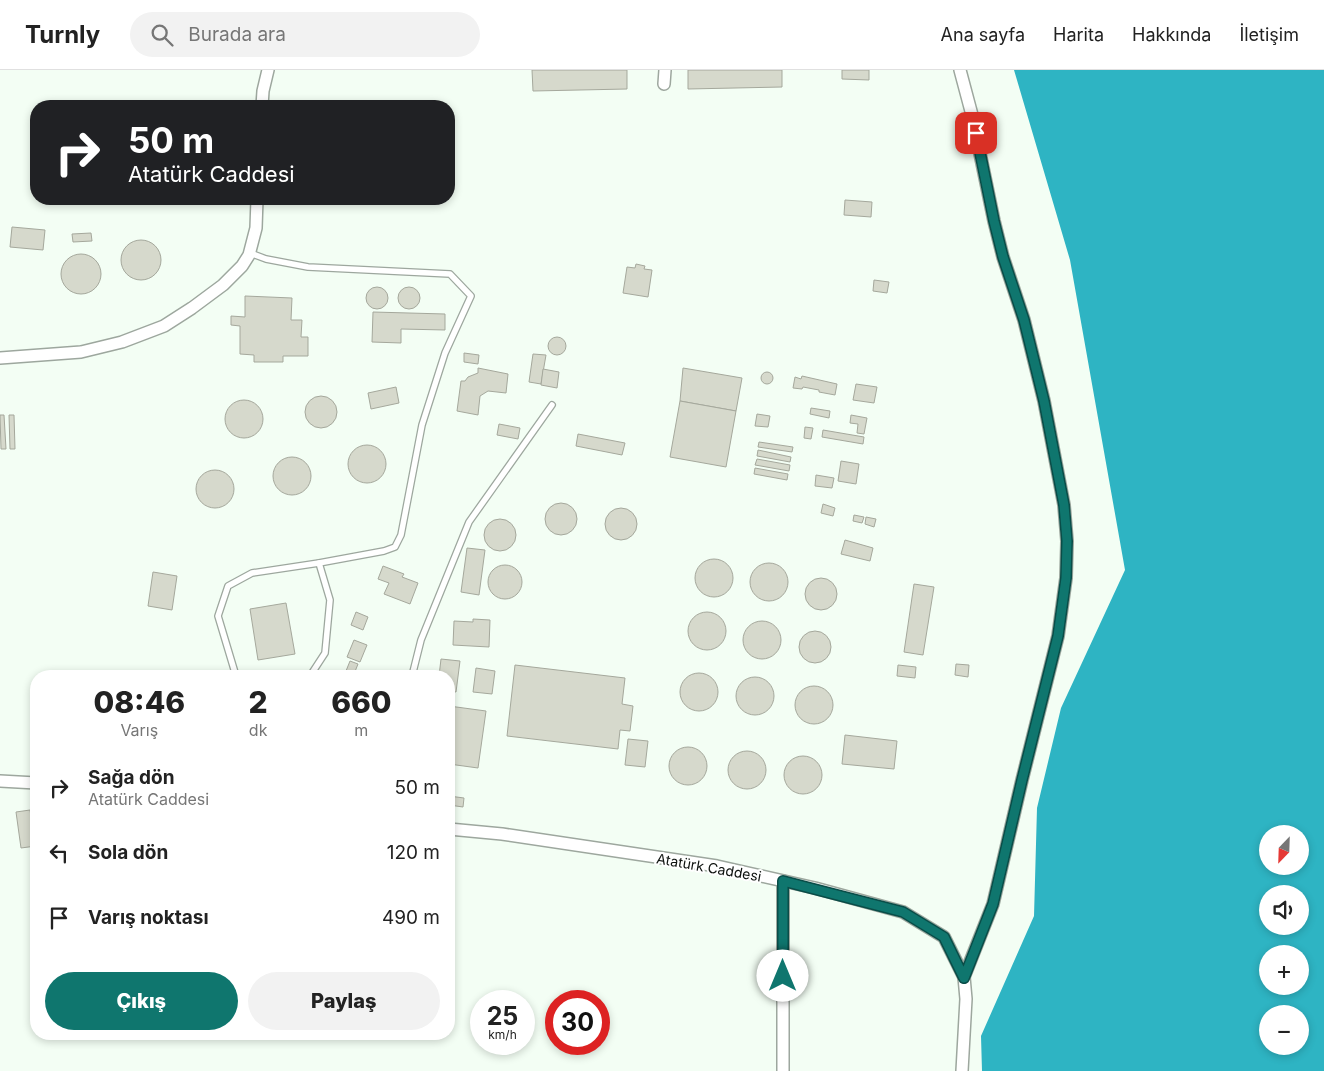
<!DOCTYPE html>
<html lang="tr">
<head>
<meta charset="utf-8">
<style>
	:root { --surface:#fff; --page:#f2f2f2; --text:#222; --muted:#767676; --line:#e0e0e0; --accent:#0f766e }
	body { margin:0; font-family:Inter,sans-serif; background:var(--page); color:var(--text); height:100vh; display:flex; flex-direction:column; font-size:19px; white-space:nowrap }
	* { box-sizing:border-box; margin:0 }
	p { font-size:16px; color:var(--muted) }
	.icon { flex:none; width:28px; height:28px; fill:none; stroke:currentColor; stroke-width:2; stroke-linecap:round; stroke-linejoin:round }
	.map { position:relative; flex:1; overflow:hidden }
	.sheet { position:absolute; left:30px; top:600px; width:425px; height:370px; display:flex; flex-direction:column; background:var(--surface); border-radius:20px; box-shadow:0 2px 8px #0003 }
	.sheet>* { flex:none }
	.hud { position:absolute; left:30px; top:30px; width:425px; height:105px; border-radius:20px; box-shadow:0 2px 8px #0003; background:#202124; color:#fff; overflow:hidden }
	.needle { width:32px; rotate:203deg }
	.controls { position:absolute; left:1259px; top:755px; display:grid; gap:10px }
	.controls a { display:grid; place-items:center; width:50px; height:50px; border-radius:50%; background:var(--surface); box-shadow:0 2px 8px #0003; font-size:25px }
	.speed { position:absolute; left:470px; top:920px; display:flex; gap:10px; font-size:25px; font-weight:700; text-align:center }
	.speed>* { display:grid; place-content:center; width:65px; height:65px; border-radius:50%; background:var(--surface); box-shadow:0 2px 8px #0003; line-height:1 }
	.speed small { font-size:12px; font-weight:400 }
	.speed .limit { border:8px solid #d22; background:#fff; color:#111 }
	.pin { position:absolute; display:grid; place-items:center; width:42px; height:42px; color:#fff; margin:-21px; border-radius:10px; box-shadow:0 2px 8px #0006 }
	.me { position:absolute; width:55px; margin:-28px; rotate:0deg; stroke-linejoin:round; filter:drop-shadow(0 0 4px #0008) }
	.turn { display:flex; align-items:center; gap:18px; height:105px; padding:0 15px; font-size:22px }
	.turn .icon { width:65px; height:65px; stroke-width:2.5 }
	.turn b { display:block; font-size:35px; line-height:42px }
	.eta { display:flex; justify-content:space-evenly; align-items:center; height:85px; text-align:center }
	.eta b { font-size:30px; font-weight:800; line-height:35px }
	.primary-button { display:flex; gap:10px; margin-top:auto; padding:10px 15px }
	.primary-button a { flex:1; height:58px; border-radius:30px; background:var(--accent); color:#fff; font-size:20px; font-weight:800; line-height:58px; text-align:center }
	.primary-button a+a { background:var(--page); color:var(--text) }
	ul { padding:0; list-style:none }
	li { display:flex; align-items:center; gap:15px; height:65px; padding:0 15px }
	li div { flex:1 }
	li b { display:block; font-size:19px }
	li em { font-style:normal }
	header { display:flex; align-items:center; gap:30px; box-sizing:border-box; height:70px; padding:0 25px; background:var(--surface); border-bottom:1px solid var(--line) }
	header strong { font-size:24px }
	nav { display:flex; gap:28px; margin-inline-start:auto; font-size:18px }
	.search { width:350px; height:45px; background:var(--page); display:flex; align-items:center; gap:12px; box-sizing:border-box; padding:0 18px; border-radius:28px; color:var(--muted); font-size:19px }
	.map>svg:first-child { display:block }
	.water { fill:#2eb4c3; fill-rule:evenodd }
	.building { fill:#d6d9cc; stroke:#a5a89c }
	.lines { fill:none; stroke-linecap:round; stroke-linejoin:round }
	.lane-casing { stroke:#9da79e; stroke-width:8 }
	.street-casing { stroke:#9da79e; stroke-width:14 }
	.lane { stroke:#fff; stroke-width:5.5 }
	.street { stroke:#fff; stroke-width:11 }
	.route-casing { stroke:#0a4d48; stroke-width:12 }
	.route { stroke:#0f766e; stroke-width:9 }
	.labels { text-anchor:middle; dominant-baseline:central; stroke-width:4; stroke-linejoin:round; paint-order:stroke }
	.street-label { font-size:14px; fill:#0d110e; stroke:#fff }
</style>
</head>
<body>
<header>
<strong>Turnly</strong>
<div class="search"><svg class="icon" aria-label="search" viewBox="0 0 24 24"><circle cx="10" cy="10" r="6"/><path d="M15 15l6 6"/></svg>Burada ara</div>
<nav><a>Ana sayfa</a><a>Harita</a><a>Hakkında</a><a>İletişim</a></nav>
</header>
<div class="map">
<svg width="1324" height="1001" viewBox="0 0 1324 1001">
	<rect width="100%" height="100%" fill="#f3fef4"/>
	<path class="water" d="M1014,0h310v1001h-342l-1,-35 53,-120 3,-108 24,-100 64,-138 -55,-310zM1268,764h32v32h-32zM1268,824h32v32h-32zM1268,884h32v32h-32zM1268,944h32v32h-32z"/>
	<g class="building">
		<polygon points="532,0 627,0 627,19 533,21"/>
		<polygon points="688,0 782,0 782,17 688,19"/>
		<polygon points="842,0 869,0 869,10 842,9"/>
		<polygon points="845,130 872,132 871,147 844,145"/>
		<polygon points="12,157 45,160 43,180 10,177"/>
		<polygon points="91,163 92,171 73,172 72,164"/>
		<circle cx="141" cy="190" r="20"/>
		<circle cx="81" cy="204" r="20"/>
		<polygon points="636,194 645,196 644,199 652,200 648,227 623,223 627,197 635,198"/>
		<polygon points="874,210 889,212 887,223 873,221"/>
		<circle cx="377" cy="228" r="11"/>
		<circle cx="409" cy="228" r="11"/>
		<polygon points="245,226 292,228 291,250 302,250 301,267 308,267 308,286 283,286 283,292 254,292 254,285 240,284 240,256 231,255 231,246 245,247"/>
		<polygon points="373,242 445,244 445,260 401,259 401,273 372,272"/>
		<circle cx="557" cy="276" r="9"/>
		<polygon points="464,283 479,285 478,294 464,292"/>
		<polygon points="533,284 546,285 541,314 529,312"/>
		<polygon points="478,298 508,304 506,323 488,321 480,326 478,345 457,341 461,311 465,311 468,307 478,303"/>
		<polygon points="683,298 742,308 736,341 680,331"/>
		<polygon points="543,299 559,302 557,318 541,315"/>
		<circle cx="767" cy="308" r="6"/>
		<polygon points="802,306 837,314 835,325 819,322 819,320 803,317 802,319 793,318 795,307 801,309"/>
		<polygon points="856,314 877,317 874,333 853,330"/>
		<polygon points="396,317 399,333 371,339 368,323"/>
		<circle cx="321" cy="342" r="16"/>
		<circle cx="244" cy="349" r="19"/>
		<polygon points="680,331 736,341 726,397 670,387"/>
		<polygon points="811,338 830,341 829,348 810,344"/>
		<polygon points="757,344 770,346 768,357 755,356"/>
		<polygon points="0,345 4,345 6,379 1,379"/>
		<polygon points="9,345 14,345 15,379 10,379"/>
		<polygon points="851,345 867,348 864,364 857,363 858,354 850,353"/>
		<polygon points="499,354 520,358 518,369 497,365"/>
		<polygon points="805,357 813,358 811,369 804,368"/>
		<polygon points="823,360 864,367 863,374 822,367"/>
		<polygon points="578,364 625,373 622,385 576,376"/>
		<polygon points="759,372 793,377 792,382 758,377"/>
		<circle cx="367" cy="394" r="19"/>
		<polygon points="758,380 791,387 790,392 757,386"/>
		<circle cx="292" cy="406" r="19"/>
		<polygon points="757,389 790,395 789,401 755,395"/>
		<polygon points="841,391 859,394 856,414 838,411"/>
		<polygon points="755,398 788,404 787,410 754,404"/>
		<circle cx="215" cy="419" r="19"/>
		<polygon points="816,405 834,408 832,418 815,416"/>
		<circle cx="561" cy="449" r="16"/>
		<polygon points="823,434 835,438 833,446 821,443"/>
		<circle cx="621" cy="454" r="16"/>
		<polygon points="854,445 864,447 862,453 853,451"/>
		<polygon points="866,447 876,449 874,457 865,454"/>
		<circle cx="500" cy="465" r="16"/>
		<polygon points="845,470 873,478 870,491 841,484"/>
		<polygon points="467,478 485,480 479,525 461,522"/>
		<circle cx="714" cy="508" r="19"/>
		<circle cx="769" cy="512" r="19"/>
		<circle cx="505" cy="512" r="17"/>
		<polygon points="383,496 404,504 402,507 418,513 410,534 384,524 389,513 378,509"/>
		<polygon points="153,502 177,506 172,540 148,536"/>
		<circle cx="821" cy="524" r="16"/>
		<polygon points="914,514 934,517 923,585 904,582"/>
		<polygon points="286,533 295,584 258,590 250,539"/>
		<circle cx="707" cy="561" r="19"/>
		<polygon points="356,542 368,547 363,560 351,555"/>
		<polygon points="473,549 490,550 489,577 453,575 454,551 473,552"/>
		<circle cx="762" cy="570" r="19"/>
		<circle cx="815" cy="577" r="16"/>
		<polygon points="354,570 367,575 360,592 347,587"/>
		<polygon points="441,589 460,591 456,622 449,621 449,606 439,606"/>
		<polygon points="350,591 358,594 354,604 346,601"/>
		<polygon points="956,594 969,595 968,607 955,605"/>
		<polygon points="515,595 625,608 622,634 633,636 630,661 620,660 618,679 507,666"/>
		<polygon points="898,595 916,597 915,608 897,606"/>
		<polygon points="476,598 495,601 492,624 473,622"/>
		<circle cx="699" cy="622" r="19"/>
		<circle cx="755" cy="626" r="19"/>
		<circle cx="814" cy="635" r="19"/>
		<polygon points="449,636 486,641 478,698 449,694"/>
		<polygon points="845,665 897,671 894,699 842,694"/>
		<polygon points="628,669 648,671 645,697 625,695"/>
		<circle cx="688" cy="696" r="19"/>
		<circle cx="747" cy="700" r="19"/>
		<circle cx="803" cy="705" r="19"/>
		<polygon points="449,726 464,728 463,737 449,735"/>
		<polygon points="30,740 36,776 21,778 16,742"/>
	</g>
	<g class="lines">
		<defs>
			<g id="lane">
				<polyline points="236,606 218,546 228,516 252,503 319,493 384,481 395,477 401,465 422,355 445,283 471,226 450,204 308,197 266,189 250,183"/>
				<polyline points="310,606 325,583 330,530 319,493"/>
				<polyline points="412,606 421,570 469,452 552,335"/>
			</g>
			<g id="street">
				<polyline points="960,0 972,45 994,151 1003,187 1024,250 1044,331 1064,435 1067,471 1066,508 1058,566 1022,710 993,834 964,907 966,929 962,1001"/>
				<polyline points="664,14 665,0"/>
				<polyline points="262,36 263,21 268,0"/>
				<polyline points="0,288 81,282 122,272 164,256 192,238 223,215 242,196 249,185 256,158 257,129"/>
				<polyline points="0,711 36,713"/>
				<polyline points="449,759 502,764 717,796 815,818 903,842 944,867 964,907"/>
				<polyline points="783,811 783,1001"/>
			</g>
		</defs>
		<use href="#lane" class="lane-casing"/>
		<use href="#street" class="street-casing"/>
		<use href="#lane" class="lane"/>
		<use href="#street" class="street"/>
	</g>
	<g class="lines">
		<defs>
			<polyline id="route" points="783,906 783,811 903,842 944,867 964,908 993,834 1022,710 1058,566 1066,508 1067,471 1064,435 1044,331 1024,250 1003,187 994,151 976,63"/>
		</defs>
		<use href="#route" class="route-casing"/>
		<use href="#route" class="route"/>
	</g>
	<g class="labels">
		<g class="street-label">
			<text transform="translate(709 797) rotate(10)">Atatürk Caddesi</text>
		</g>
	</g>
</svg>
<div class="controls">
<a><svg class="needle" viewBox="-14 -14 28 28"><path d="M0-13l5 13h-10z" fill="#e53935"/><path d="M0 13l5-13h-10z" fill="#767676"/></svg></a>
<a><svg class="icon" aria-label="sound" viewBox="0 0 24 24"><path d="M4 9h4l5-4v14l-5-4H4zM17 9q2 3 0 6"/></svg></a>
<a>+</a>
<a>−</a>
</div>
<div class="speed"><div>25<small>km/h</small></div><div class="limit">30</div></div>
<div class="pin" style="left:976px;top:63px;background:#d93025"><svg class="icon" aria-label="arrive" viewBox="0 0 24 24"><path d="M6 21V4h12l-3 4 3 4H6"/></svg></div>
<svg class="me" style="left:783px;top:906px" viewBox="-20 -20 40 40"><circle r="19" fill="#fff"/><path d="M0-13L10 11 0 6-10 11z" fill="#0f766e"/></svg>
<div class="hud">
<div class="turn"><svg class="icon" aria-label="right" viewBox="0 0 24 24"><path d="M7 20v-9h11M14 6l5 5-5 5"/></svg><div><b>50 m</b>Atatürk Caddesi</div></div>
</div>
<section class="sheet">
<div class="eta">
<div><b>08:46</b><p>Varış</p></div>
<div><b>2</b><p>dk</p></div>
<div><b>660</b><p>m</p></div>
</div>
<ul>
<li><svg class="icon" aria-label="right" viewBox="0 0 24 24"><path d="M7 20v-9h11M14 6l5 5-5 5"/></svg><div><b>Sağa dön</b><p>Atatürk Caddesi</p></div><em>50 m</em></li>
<li><svg class="icon" aria-label="left" viewBox="0 0 24 24"><path d="M17 20v-9H6M10 6l-5 5 5 5"/></svg><div><b>Sola dön</b></div><em>120 m</em></li>
<li><svg class="icon" aria-label="arrive" viewBox="0 0 24 24"><path d="M6 21V4h12l-3 4 3 4H6"/></svg><div><b>Varış noktası</b></div><em>490 m</em></li>
</ul>
<div class="primary-button"><a>Çıkış</a><a>Paylaş</a></div>
</section>
</div>
</body>
</html>
